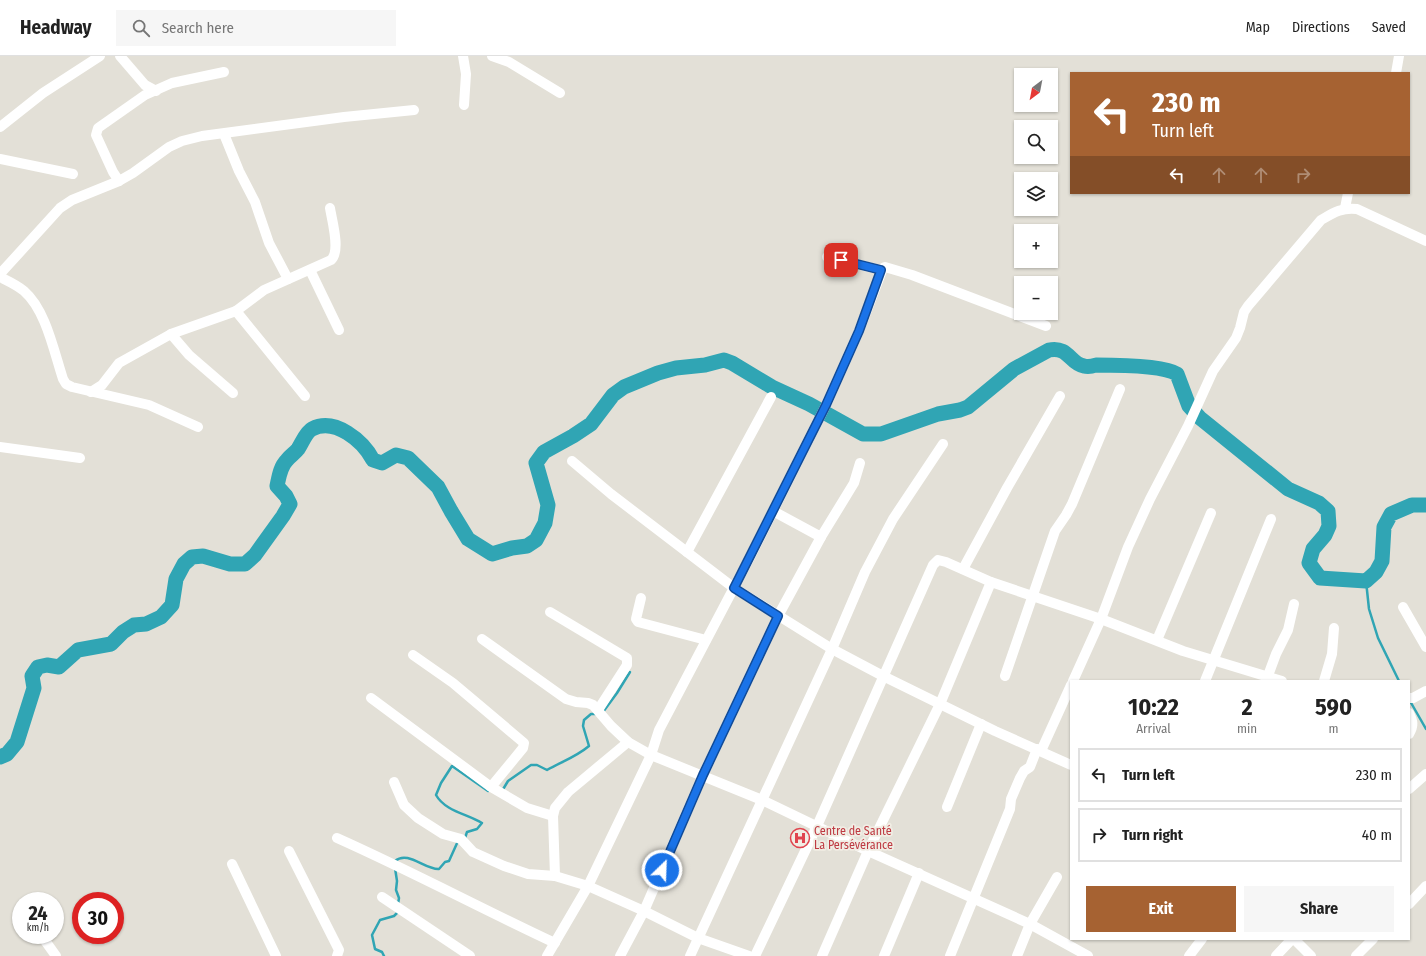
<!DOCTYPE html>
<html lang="en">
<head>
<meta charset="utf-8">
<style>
	:root { --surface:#fff; --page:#f6f6f6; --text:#222; --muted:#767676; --line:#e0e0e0; --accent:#a66232 }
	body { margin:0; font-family:"Fira Sans Condensed",sans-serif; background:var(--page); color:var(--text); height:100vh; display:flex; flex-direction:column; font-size:15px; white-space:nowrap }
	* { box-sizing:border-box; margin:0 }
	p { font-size:13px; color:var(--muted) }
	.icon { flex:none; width:22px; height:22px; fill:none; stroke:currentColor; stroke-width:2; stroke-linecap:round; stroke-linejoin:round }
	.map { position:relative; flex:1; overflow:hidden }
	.sheet { position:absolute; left:1070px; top:624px; width:340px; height:260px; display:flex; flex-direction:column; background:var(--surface); border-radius:0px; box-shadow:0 1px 3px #0004 }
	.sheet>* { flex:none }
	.guide { position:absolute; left:1070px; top:16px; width:340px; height:122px; border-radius:0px; box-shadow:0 1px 3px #0004; background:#a66232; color:#fff; overflow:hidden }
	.needle { width:26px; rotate:212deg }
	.fabs { position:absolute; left:1014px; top:12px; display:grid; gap:8px }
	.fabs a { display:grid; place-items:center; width:44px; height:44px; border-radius:0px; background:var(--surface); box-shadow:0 1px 3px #0004; font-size:20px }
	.speed { position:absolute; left:12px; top:836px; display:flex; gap:8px; font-size:20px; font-weight:700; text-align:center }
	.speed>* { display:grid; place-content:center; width:52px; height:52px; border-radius:50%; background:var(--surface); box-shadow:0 1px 3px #0004; line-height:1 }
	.speed small { font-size:10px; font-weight:400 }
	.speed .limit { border:6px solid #d22; background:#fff; color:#111 }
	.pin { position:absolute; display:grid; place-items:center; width:34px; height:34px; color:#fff; margin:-17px; border-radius:8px; box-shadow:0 2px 6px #0006 }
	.me { position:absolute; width:44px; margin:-22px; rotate:24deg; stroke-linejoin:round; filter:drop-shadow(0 0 3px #0008) }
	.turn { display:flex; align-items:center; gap:14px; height:84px; padding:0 16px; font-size:18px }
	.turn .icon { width:52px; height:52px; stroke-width:2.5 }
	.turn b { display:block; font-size:28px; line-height:34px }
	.lanes { display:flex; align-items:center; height:38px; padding:0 16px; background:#0003; justify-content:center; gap:20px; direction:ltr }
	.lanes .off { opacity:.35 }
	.eta { display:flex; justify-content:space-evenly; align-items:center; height:68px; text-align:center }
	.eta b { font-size:24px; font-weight:700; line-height:28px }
	.action { display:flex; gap:8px; margin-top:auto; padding:8px 16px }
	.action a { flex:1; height:46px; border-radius:0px; background:var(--accent); color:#fff; font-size:16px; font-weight:700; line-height:46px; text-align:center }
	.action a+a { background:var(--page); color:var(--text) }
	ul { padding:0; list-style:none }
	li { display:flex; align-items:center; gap:12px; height:54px; margin:0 8px 6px; padding:0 8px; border:2px solid var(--line); border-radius:0px }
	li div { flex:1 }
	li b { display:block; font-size:15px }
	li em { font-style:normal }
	header { display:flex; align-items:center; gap:24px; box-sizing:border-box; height:56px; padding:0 20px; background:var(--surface); border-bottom:1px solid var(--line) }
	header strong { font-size:19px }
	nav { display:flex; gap:22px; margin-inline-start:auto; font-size:14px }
	.search { width:280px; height:36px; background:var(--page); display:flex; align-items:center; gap:10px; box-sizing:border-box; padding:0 14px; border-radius:0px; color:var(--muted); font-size:15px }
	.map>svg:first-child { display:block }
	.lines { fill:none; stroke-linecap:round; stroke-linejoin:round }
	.stream { stroke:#30a5b4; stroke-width:2.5 }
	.river { stroke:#30a5b4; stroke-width:15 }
	.street { stroke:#fff; stroke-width:10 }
	.route-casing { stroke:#114b97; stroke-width:10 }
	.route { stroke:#1a73e8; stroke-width:7 }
	.labels { text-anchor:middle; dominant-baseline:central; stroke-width:3.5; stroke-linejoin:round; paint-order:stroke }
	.health-label { font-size:12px; fill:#be3a42; stroke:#f1ede4; text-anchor:start }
</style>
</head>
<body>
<header>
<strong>Headway</strong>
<div class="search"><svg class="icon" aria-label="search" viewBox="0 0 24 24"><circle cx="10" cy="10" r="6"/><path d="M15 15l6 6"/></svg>Search here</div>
<nav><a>Map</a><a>Directions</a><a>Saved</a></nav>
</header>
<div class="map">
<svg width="1426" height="900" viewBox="0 0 1426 900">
	<rect width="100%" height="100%" fill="#e3e0d7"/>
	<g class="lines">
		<g class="stream">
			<polyline points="1366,525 1369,553 1378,582 1399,625"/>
			<polyline points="1410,645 1426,673"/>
			<polyline points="603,656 617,637 630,616"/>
			<path d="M502,735l6,-10 23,-16h6l10,5c14,-8 29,-13 42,-24l-6,-20 1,-6 7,-6h6"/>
			<path d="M465,782l2,-6 10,-3 5,-6c-15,-9 -37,-12 -46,-28l5,-12 11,-17 36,25"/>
			<path d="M395,805c13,-11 30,9 44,8l6,-7 4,-1 9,-20"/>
			<polyline points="395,812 397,825 396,834 399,842 398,848"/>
			<polyline points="384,900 382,896 375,893 372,879 380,864 394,860 399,855"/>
		</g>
		<path class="river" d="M0,701l7,-3 10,-12 17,-54 -2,-12 6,-9 9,-2 12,2 19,-17 33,-6 12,-12 11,-7 12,-1 15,-7 11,-12 4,-26 8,-15 8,-7 11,-1 27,8h15l10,-9 28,-39 7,-12 -4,-8 -9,-10c2,-9 3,-19 10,-26 3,-4 8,-7 11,-11 4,-6 8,-17 14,-20 23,-12 51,12 61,31l9,3 14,-8 12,3 30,29 13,24 17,28 24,15 20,-6 15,-2 9,-6 9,-17 3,-18 -12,-42 8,-11 29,-16 18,-12 22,-29 11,-8 34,-14 18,-5 29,-3 19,-5 8,3 40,24 37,17 54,30h18l57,-20 22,-4 8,-3 46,-38 35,-19c20,-4 21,14 35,16 4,1 9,0 12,-1 18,0 67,0 81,9l12,32 11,12 88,71 31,14 9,8 1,15 -4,9 -12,14 -4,14 11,15 46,3 10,-9 6,-11 2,-34 7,-13 21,-9h14"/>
		<g class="street">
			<polyline points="120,0 145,29 156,35"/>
			<polyline points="463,0 466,18 464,49"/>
			<polyline points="492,0 509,6 560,37"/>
			<polyline points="1396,17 1399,0"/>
			<polyline points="0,71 43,37 100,0"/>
			<polyline points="224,78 239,115 255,146 269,187 288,223"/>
			<polyline points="0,103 73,118"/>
			<polyline points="119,125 113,116 96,79 98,72 145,39 172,27 224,16"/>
			<polyline points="1345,152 1348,137"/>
			<polyline points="827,201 881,214"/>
			<polyline points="310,214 339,274"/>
			<polyline points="0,218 60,152 72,144 119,125 133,117 169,91 182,85 202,80 344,61 414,54"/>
			<path d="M0,221c8,4 17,8 24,14 22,19 30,61 39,88l3,5 6,3 77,18 49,22"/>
			<polyline points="236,255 305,340"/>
			<polyline points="171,278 189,299 233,337"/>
			<path d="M91,336l11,-7 17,-22 52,-29 65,-23 28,-21 67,-30c10,-9 1,-39 -1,-52"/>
			<polyline points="0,391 80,402"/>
			<polyline points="572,405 611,438 734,532 832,593 883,620 995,675 1071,709"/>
			<polyline points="773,455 821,481"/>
			<polyline points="687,496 771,341"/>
			<polyline points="963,513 1007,432 1060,340"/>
			<polyline points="641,542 636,563 638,566 706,584"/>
			<polyline points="1403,551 1426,591"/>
			<polyline points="550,556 627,602 627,609 598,654"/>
			<polyline points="482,583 566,643 576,646 588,647 593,649 611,670 628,686 651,699 762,744 868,795 1030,868 1088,900"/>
			<polyline points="1157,584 1211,457"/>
			<polyline points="413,599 453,627 524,687 523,692 491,731"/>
			<polyline points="1005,620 1055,475 1066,459 1072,448 1120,333"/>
			<path d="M1073,625l28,-62 27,-72 22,-48 38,-73 25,-55 23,-33 4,-10 4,-16 4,-6 73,-86c12,-7 21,-13 36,-11l69,32"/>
			<polyline points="1205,625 1271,463"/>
			<polyline points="1266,625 1276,598 1288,574 1294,548"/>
			<polyline points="1324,625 1332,598 1334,572"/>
			<polyline points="371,642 491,731 527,752 553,760"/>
			<polyline points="1409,642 1413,642 1426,635"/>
			<path d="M1409,657c4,8 5,13 0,21"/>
			<polyline points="1041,695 1071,629"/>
			<polyline points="394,726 404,749 418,762 443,778 461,783 473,796 504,810 528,818 555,820 588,830 644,855 698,882 749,900"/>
			<polyline points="1409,733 1426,718"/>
			<polyline points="947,751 981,668"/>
			<path d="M337,782c74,33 145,71 218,105"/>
			<polyline points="289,795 339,894 337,900"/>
			<polyline points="232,808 276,900"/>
			<polyline points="555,820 553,760 555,752 568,736 628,686"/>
			<polyline points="382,841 470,900"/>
			<polyline points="1409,848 1426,830"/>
			<polyline points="41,879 56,900"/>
			<polyline points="1294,883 1311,900"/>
			<polyline points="547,900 588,830 651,699 659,674 749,503 826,349 859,275 883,212 885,211 912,219 1046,270"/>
			<polyline points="620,900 644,855 703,719 778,560 821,481 854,427 860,407"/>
			<polyline points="690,900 832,593 865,516 893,463 943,388"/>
			<polyline points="755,900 817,770 933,509 938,504 946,506 991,526 1101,563 1183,595 1282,625"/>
			<polyline points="822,900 868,795 940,648 991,526"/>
			<polyline points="884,900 919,817"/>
			<polyline points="950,900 1010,753 1011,743 1020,722 1024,715 1030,711 1037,693"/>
			<polyline points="1017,900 1030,868 1057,821"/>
			<polyline points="1189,900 1202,883"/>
			<polyline points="1276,900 1292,883"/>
			<polyline points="1356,900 1373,883"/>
		</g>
	</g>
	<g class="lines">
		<defs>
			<polyline id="route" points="662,814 703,719 778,560 734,532 826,349 859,275 881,214 841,204"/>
		</defs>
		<use href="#route" class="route-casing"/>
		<use href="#route" class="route"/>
	</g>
	<defs>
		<symbol id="hospital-ring" viewBox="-11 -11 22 22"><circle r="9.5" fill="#f1ede4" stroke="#e0444e" stroke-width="1.5"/><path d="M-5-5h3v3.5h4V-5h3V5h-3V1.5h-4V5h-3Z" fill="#e0444e"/></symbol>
	</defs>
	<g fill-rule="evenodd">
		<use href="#hospital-ring" x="789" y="771" width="22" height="22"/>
	</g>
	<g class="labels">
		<g class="health-label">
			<text x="814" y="775">Centre de Santé<tspan x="814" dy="14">La Persévérance</tspan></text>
		</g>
	</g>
</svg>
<div class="fabs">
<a><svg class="needle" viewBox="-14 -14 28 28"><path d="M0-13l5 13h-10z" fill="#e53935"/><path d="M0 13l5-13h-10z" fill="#767676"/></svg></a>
<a><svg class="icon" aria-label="search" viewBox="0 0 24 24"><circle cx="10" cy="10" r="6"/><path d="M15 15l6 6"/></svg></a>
<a><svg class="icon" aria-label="layers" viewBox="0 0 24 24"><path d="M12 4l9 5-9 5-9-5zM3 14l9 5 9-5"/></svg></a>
<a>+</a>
<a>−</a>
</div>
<div class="speed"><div>24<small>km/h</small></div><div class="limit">30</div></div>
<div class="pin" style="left:841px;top:204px;background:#d93025"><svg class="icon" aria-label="arrive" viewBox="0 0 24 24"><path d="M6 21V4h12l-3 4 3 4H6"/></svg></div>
<svg class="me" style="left:662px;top:814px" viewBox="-20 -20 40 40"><circle r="17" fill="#1a73e8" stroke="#fff" stroke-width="3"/><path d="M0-11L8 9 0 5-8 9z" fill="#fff"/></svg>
<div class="guide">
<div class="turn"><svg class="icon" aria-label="left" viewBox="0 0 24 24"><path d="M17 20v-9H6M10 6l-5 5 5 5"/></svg><div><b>230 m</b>Turn left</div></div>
<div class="lanes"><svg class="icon" aria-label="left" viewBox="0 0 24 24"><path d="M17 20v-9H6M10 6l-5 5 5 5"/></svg><svg class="icon off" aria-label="ahead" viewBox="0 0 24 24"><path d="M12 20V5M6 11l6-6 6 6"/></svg><svg class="icon off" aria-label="ahead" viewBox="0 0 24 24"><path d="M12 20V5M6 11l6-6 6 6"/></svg><svg class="icon off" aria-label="right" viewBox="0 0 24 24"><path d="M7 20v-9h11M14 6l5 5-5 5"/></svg></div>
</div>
<section class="sheet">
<div class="eta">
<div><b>10:22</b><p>Arrival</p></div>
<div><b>2</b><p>min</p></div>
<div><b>590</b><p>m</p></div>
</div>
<ul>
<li><svg class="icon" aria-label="left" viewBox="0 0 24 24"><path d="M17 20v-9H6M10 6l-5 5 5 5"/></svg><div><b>Turn left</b></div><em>230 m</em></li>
<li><svg class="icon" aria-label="right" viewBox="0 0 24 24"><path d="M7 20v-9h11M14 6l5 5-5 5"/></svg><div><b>Turn right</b></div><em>40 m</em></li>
</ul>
<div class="action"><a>Exit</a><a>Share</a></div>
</section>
</div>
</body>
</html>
